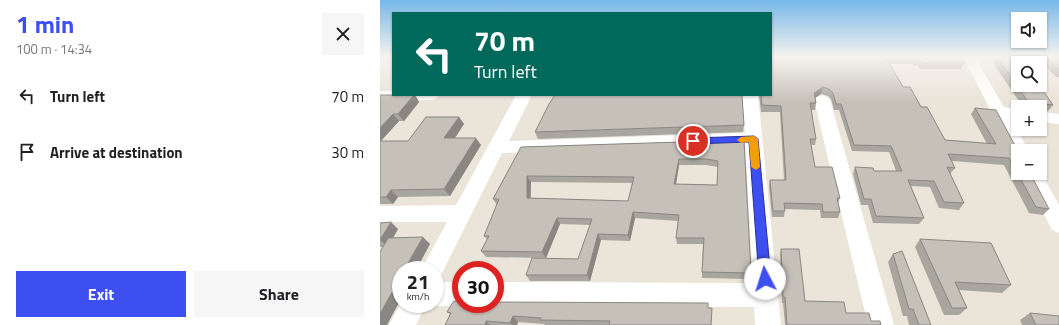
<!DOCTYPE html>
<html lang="en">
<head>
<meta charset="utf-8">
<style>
	:root { --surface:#fff; --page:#f6f6f6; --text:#202124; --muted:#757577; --accent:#3e4ff2 }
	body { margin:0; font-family:"Titillium Web",sans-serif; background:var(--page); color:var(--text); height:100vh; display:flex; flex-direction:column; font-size:15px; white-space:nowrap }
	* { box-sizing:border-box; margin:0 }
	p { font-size:13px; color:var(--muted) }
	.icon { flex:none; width:22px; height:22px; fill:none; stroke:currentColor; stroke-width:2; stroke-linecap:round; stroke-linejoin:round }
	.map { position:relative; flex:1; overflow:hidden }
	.panel { display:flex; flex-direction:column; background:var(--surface); width:380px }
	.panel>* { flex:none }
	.guide { position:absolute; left:12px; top:12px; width:380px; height:84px; border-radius:0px; box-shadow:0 1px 3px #0004; background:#00695c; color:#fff; overflow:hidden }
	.buttons { position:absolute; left:631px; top:12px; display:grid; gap:8px }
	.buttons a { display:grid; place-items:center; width:36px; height:36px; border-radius:0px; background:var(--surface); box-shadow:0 1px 3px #0004; font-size:20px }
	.speed { position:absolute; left:12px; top:261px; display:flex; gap:8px; font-size:20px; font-weight:700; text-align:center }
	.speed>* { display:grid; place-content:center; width:52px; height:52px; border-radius:50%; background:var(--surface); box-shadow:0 1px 3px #0004; line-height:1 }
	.speed small { font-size:10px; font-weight:400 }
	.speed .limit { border:6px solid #d22; background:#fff; color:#111 }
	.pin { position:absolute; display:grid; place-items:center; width:34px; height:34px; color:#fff; margin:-17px; border:2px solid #fff; border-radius:50%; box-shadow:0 1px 4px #0007 }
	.me { position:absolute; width:44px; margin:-22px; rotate:355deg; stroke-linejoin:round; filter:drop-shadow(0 0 3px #0008) }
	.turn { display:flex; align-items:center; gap:14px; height:84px; padding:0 16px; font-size:18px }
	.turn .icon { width:52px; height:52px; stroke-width:2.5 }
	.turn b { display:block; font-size:28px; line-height:34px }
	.round { display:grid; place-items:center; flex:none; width:42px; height:42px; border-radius:0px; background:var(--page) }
	.overview { display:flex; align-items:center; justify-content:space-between; height:68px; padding:0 16px }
	h1 { font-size:24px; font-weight:700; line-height:30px; color:var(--accent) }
	.button { display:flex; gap:8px; margin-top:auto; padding:8px 16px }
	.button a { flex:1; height:46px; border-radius:0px; background:var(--accent); color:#fff; font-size:16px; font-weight:700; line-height:46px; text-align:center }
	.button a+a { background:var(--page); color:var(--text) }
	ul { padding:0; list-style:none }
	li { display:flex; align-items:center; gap:12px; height:56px; padding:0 16px }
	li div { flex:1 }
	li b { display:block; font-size:15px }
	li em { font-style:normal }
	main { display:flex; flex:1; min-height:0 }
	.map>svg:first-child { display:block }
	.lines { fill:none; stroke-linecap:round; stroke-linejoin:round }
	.street { fill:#fff; fill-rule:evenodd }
	.wall { fill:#a9a69f; fill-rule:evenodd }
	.shaded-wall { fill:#8a8782 }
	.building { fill:#c5c1b9; stroke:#8a8782; fill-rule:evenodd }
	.route { fill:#3e4ff2; stroke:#28339d }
	.slow { fill:#f59e0b }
</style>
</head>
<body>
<main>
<section class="panel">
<div class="overview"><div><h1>1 min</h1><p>100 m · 14:34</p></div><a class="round"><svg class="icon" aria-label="close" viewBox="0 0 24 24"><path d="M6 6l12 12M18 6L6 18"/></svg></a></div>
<ul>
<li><svg class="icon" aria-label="left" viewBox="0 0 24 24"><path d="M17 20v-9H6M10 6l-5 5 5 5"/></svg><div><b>Turn left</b></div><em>70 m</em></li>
<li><svg class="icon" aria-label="arrive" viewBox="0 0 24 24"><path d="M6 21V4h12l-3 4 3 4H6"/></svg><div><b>Arrive at destination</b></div><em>30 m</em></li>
</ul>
<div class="button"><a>Exit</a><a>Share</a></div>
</section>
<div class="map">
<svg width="679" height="325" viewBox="0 0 679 325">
	<rect width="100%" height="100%" fill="#eae4d9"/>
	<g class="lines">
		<g class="street">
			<polygon points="583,57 595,57 624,107 638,109 638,119 630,118 649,151 638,151 638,157 634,155"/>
			<polygon points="0,91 13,91 13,95 60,95 57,98 52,100 0,101"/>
			<polygon points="136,95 152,95 129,141 365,133 362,95 378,95 401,325 375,325 374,307 115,306 111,304 115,304 115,282 373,283 365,145 122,153 60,277 55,279 55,270 41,270 67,222 0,222 0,206 76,205"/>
			<polygon points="442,95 447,97 450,100 514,325 488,325 434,100 437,97"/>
			<polygon points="660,112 679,114 679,124 660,122"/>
			<polygon points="660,171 679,205 679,233 672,230 643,173 660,173"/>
			<polygon points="55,282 81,282 81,304 85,304 81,306 55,306 51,304 55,304"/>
			<polygon points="21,303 46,304 36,325 9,325"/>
		</g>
	</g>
	<g class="wall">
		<polygon points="392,57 586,57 584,63 581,69 540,69 538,66 534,66 532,64 510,64 523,87 541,107 565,140 607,144 591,114 595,108 669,209 663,215 649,213 624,165 572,161 575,168 570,174 584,203 579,210 559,208 550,187 531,186 544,218 539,224 493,223 488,205 481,205 473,174 475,167 494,171 516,171 509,152 472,151 459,110 454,110 451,99 448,96 441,94 435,98 436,103 435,110 431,110 436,139 435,145 431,145 435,167 460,198 458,203 460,212 458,218 441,218 440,210 405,209 404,217 392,217 389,186 390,180 404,180 400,112 381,112 379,95 391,95"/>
		<polygon points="609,57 639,57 673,105 668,111 660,110 660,107 643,107"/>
		<polygon points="657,57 679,57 679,77 676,77"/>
		<polygon points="0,95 35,95 39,102 24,121 19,121 1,141 28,141 79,117 84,124 75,138 101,145 70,196 18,197 13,204 0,204"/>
		<polygon points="364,125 363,132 158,139 155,132"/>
		<path d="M364,140l7,133 -1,6 -48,-1v-6l1,-28h-26l-1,-6 2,-17 -43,-3 -5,23 -29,-1 -11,41h-60l-4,-6 52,-16 12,-34 -30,-1 -14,34 -60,-1 -5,-6 6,-12 -3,-3 13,-31 -4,-6 28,-52zM299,165h27l12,2 -1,18 -41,-1zM151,182l101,1 -4,18 -97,-3z"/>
		<polygon points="0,223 18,229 13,238 50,244 36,270 21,270 10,319 7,325 0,325 3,247 0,247"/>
		<polygon points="540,239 631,285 622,293 579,290 587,308 579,315 564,315 535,247"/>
		<polygon points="401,249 425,301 466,313 491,321 501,325 405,325 403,303 402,303 400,255"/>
		<polygon points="513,254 551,325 529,325 527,316 523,316 508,262"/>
		<polygon points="76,296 81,297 81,304 328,303 328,308 332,314 331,325 165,325 164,324 138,322 137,325 65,325 70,314 67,312 79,299"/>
		<polygon points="650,313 679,325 642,325 640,320"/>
	</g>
	<g class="shaded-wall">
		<polygon points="443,87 441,94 433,99 434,93"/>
		<polygon points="34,95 35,95 39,102 24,121 18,114"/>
		<polygon points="13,114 19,121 0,142 0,128"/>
		<polygon points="79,117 84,124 70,145 64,138"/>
		<polygon points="96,138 101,145 70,196 64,189"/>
		<polygon points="299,159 299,165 295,191 294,184"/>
		<polygon points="147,176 151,182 150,204 147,198"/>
		<polygon points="11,190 18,197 13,204 6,197"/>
		<polygon points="253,212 255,218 250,241 248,235"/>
		<polygon points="177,218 180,224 166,258 162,252"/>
		<polygon points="11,222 18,229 8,247 0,240"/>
		<polygon points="218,234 221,240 210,281 207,275"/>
		<polygon points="43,237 50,244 36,270 24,270"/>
		<polygon points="21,276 21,299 7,325 0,325 0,314"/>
		<polygon points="133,316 138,322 137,325 133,325 130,323"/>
		<polygon points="106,321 110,325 105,325"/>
	</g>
	<g class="building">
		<polygon points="391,57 586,57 584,63 543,63 541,60 537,60 535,58 506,58 523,87 530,87 541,107 547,107 565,140 616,144 595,108 616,110 638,151 638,173 650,173 669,209 656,207 629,158 568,154 575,168 567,167 584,203 564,202 554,181 528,180 544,218 496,216 491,199 484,199 475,167 493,168 494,171 522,171 511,146 474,145 461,104 456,104 453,93 449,89 443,87 434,93 436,103 430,103 436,139 430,139 435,167 452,167 460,198 457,198 460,212 443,212 442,204 404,203 405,211 393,211 390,180 406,180 401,106 382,105 381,95 391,95"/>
		<polygon points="617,57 639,57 643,63 638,63 638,85 659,85 673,105 649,103"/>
		<polygon points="667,57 679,57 679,70"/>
		<polygon points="0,95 34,95 18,114 13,114 0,128"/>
		<polygon points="175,95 362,95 364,125 155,132 169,104"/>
		<polygon points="46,117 79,117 64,138 96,138 64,189 11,190 6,197 0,197 0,141 28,141"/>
		<path d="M364,140l7,133 -49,-1 2,-34h-28l3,-23 -46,-3 -5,23 -30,-1 -11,41h-61l6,-17 46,1 14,-40 -35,-1 -15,34 -61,-1 8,-15h-5l15,-37h-6l28,-52zM299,159h27l12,2 -1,24 -43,-1zM147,176l107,1 -6,24 -101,-3z"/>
		<polygon points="11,222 0,240 0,223"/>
		<polygon points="43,237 24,270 21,270 21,276 0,314 0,252 8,238"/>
		<polygon points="540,239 611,243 631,285 575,282 587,308 572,308"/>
		<polygon points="401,249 419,249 425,301 464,302 466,313 489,313 491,321 500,321 501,325 407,325 405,297 403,297"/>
		<polygon points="522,251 551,325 539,325 533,309 529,309 513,254"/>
		<polygon points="76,296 81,297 81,304 115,304 115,302 328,303 328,308 332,308 331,325 229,325 230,321 160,320 161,318 133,316 130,323 106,321 105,325 65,325 71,313 67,312 73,302 80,299"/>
		<polygon points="650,313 679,316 679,325 656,325"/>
	</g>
	<linearGradient id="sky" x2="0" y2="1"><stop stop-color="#77b8e8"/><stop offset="0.56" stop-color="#f6f3ee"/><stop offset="1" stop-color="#f6f3ee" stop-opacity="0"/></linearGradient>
	<rect width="679" height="102" fill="url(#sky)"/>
	<polygon class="route" points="374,136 378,139 391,279 389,283 385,285 381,283 379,279 369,142 313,144 309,141 313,138"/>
	<polygon class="slow" points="374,136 378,139 380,167 376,170 371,167 369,142 361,143 357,140 361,137"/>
</svg>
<div class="buttons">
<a><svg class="icon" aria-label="sound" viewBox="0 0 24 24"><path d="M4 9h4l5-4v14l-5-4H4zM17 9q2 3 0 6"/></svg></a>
<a><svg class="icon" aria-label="search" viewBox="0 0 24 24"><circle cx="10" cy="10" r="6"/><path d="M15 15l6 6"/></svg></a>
<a>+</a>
<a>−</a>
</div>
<div class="speed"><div>21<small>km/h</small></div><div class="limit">30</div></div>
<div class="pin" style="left:313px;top:141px;background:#d93025"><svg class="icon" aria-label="arrive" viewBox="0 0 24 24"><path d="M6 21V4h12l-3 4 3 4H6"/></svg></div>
<svg class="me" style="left:385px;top:279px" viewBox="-20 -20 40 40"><circle r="19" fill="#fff"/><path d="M0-13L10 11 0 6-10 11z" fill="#3e4ff2"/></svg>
<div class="guide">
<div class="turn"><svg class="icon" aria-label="left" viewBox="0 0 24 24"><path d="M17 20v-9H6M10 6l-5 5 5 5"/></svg><div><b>70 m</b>Turn left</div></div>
</div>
</div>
</main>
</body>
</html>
